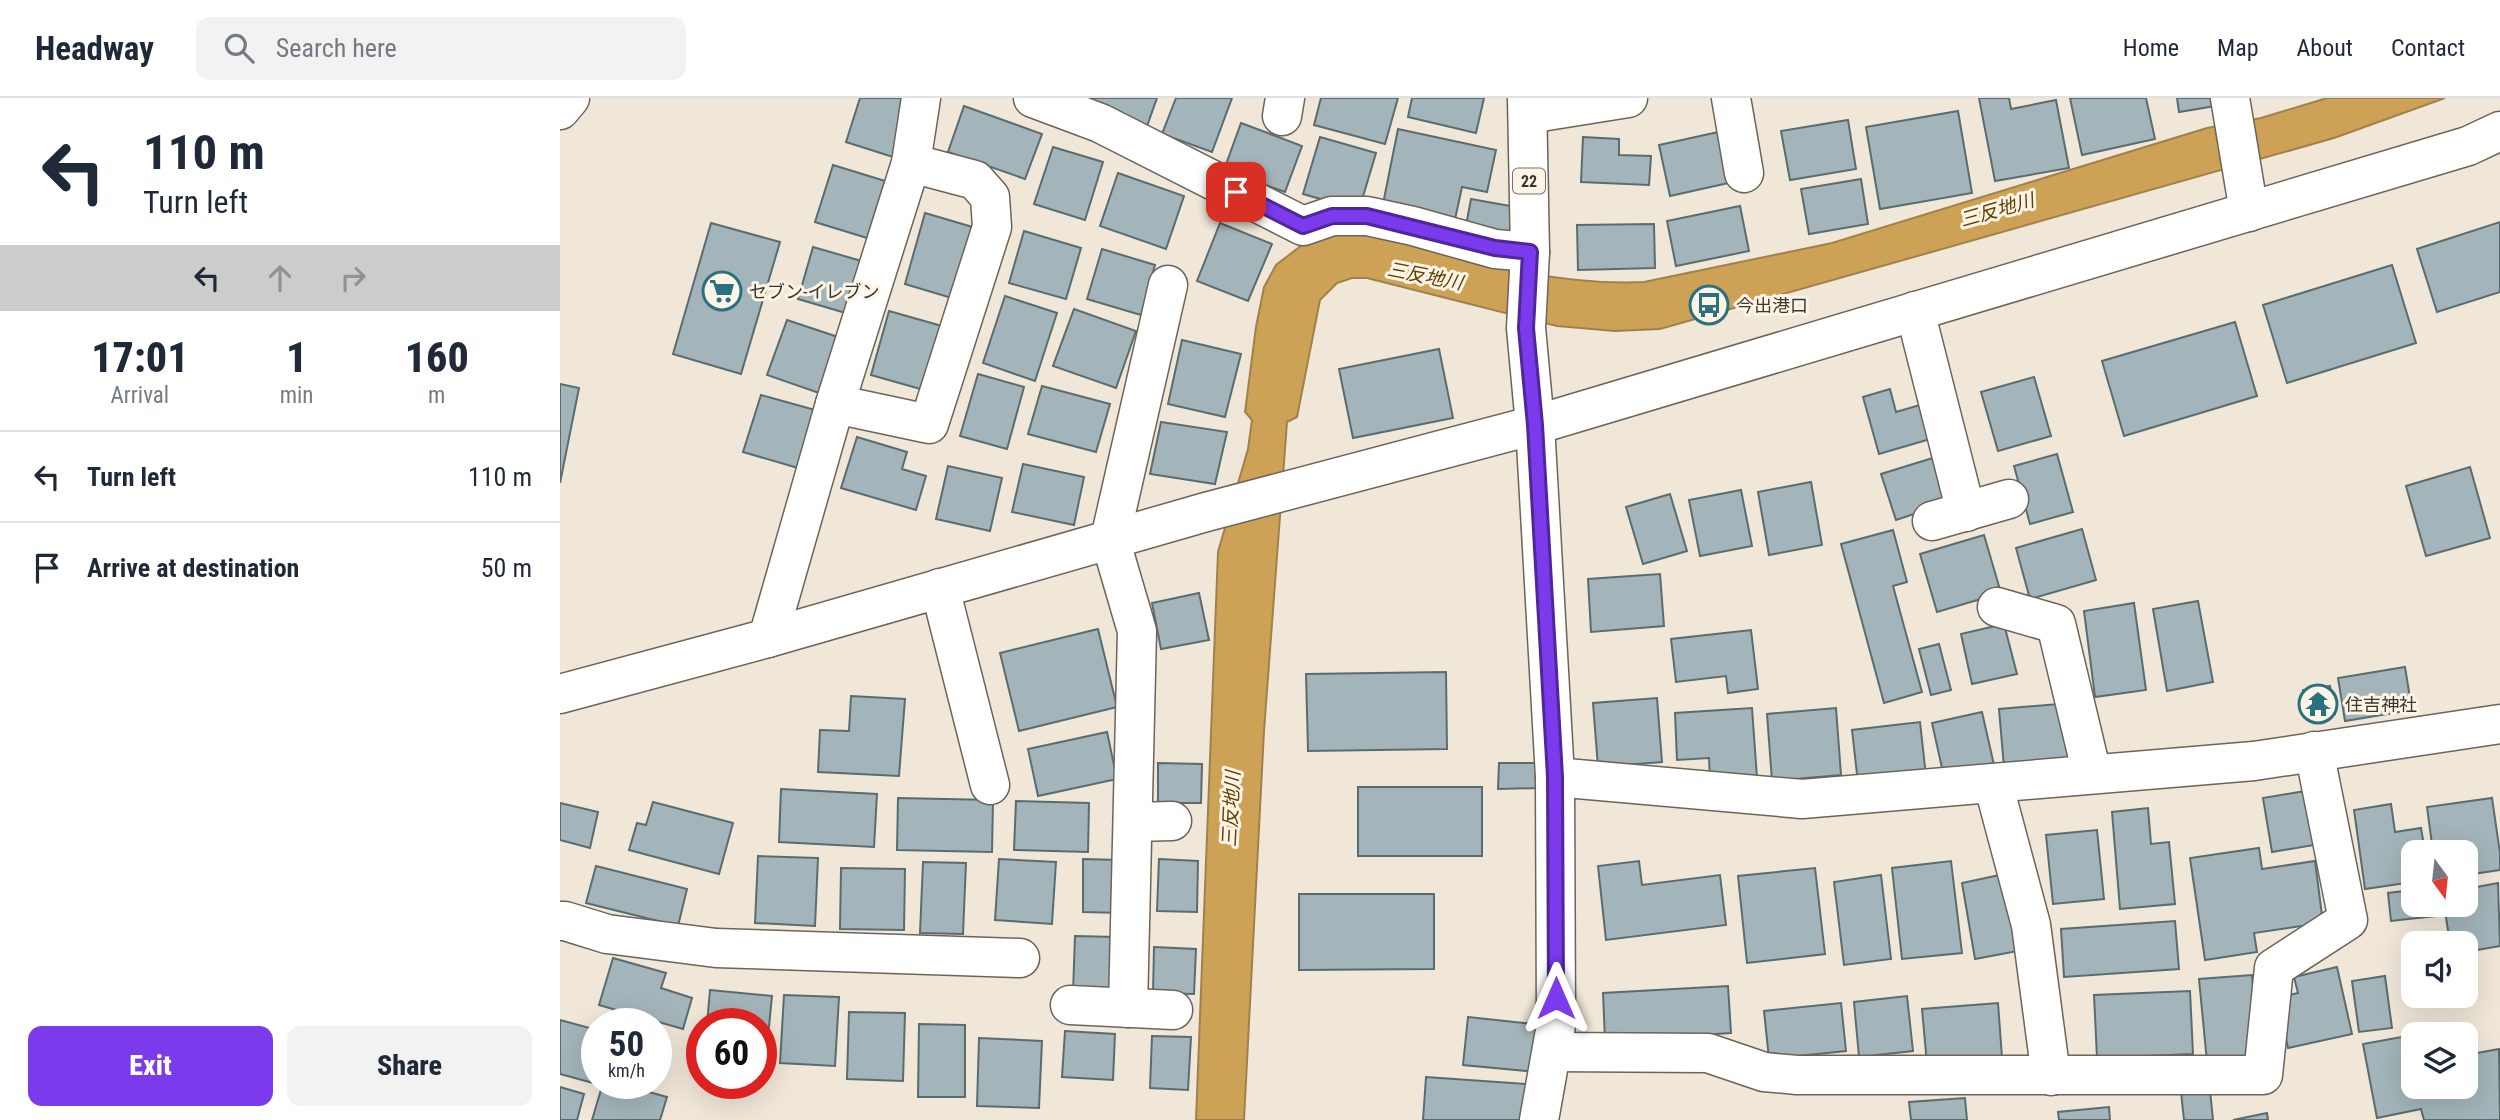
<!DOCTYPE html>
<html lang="en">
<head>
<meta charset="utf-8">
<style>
	:root { --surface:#fff; --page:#f2f2f3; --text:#1f2937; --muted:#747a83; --line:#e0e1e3; --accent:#7c3aed }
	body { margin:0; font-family:"Roboto Condensed","Noto Sans JP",sans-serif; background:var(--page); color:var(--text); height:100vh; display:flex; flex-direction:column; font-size:26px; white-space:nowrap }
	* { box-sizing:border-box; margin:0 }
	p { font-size:23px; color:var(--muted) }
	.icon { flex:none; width:38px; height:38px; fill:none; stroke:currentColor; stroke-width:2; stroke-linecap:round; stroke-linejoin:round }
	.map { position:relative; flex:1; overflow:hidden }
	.side { display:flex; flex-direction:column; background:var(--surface); width:560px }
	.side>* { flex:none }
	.top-card { background:#fff; color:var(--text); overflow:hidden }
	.needle { width:46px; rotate:165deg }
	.fabs { position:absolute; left:1841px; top:742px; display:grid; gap:14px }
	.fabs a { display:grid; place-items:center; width:77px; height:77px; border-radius:14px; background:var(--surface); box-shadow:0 7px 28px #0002; font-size:35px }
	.speed { position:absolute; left:21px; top:910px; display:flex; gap:14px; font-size:35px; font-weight:700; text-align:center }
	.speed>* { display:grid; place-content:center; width:91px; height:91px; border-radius:50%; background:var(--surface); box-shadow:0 7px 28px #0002; line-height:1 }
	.speed small { font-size:18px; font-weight:400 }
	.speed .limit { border:10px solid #d22; background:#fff; color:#111 }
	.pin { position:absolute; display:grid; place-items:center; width:60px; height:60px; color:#fff; margin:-30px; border-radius:14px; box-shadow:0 4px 10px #0006 }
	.me { position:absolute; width:77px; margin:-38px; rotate:0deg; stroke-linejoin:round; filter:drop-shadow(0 0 5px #0008) }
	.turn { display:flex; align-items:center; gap:24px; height:147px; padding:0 28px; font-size:32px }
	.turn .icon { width:91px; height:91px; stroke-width:2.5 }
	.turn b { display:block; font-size:49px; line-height:60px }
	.lanes { display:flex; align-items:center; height:66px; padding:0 28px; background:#0003; justify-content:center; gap:35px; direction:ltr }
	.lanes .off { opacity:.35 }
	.eta { display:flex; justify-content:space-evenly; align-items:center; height:119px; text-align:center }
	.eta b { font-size:42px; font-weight:800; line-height:49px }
	.button { display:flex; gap:14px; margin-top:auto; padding:14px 28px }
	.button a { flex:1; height:80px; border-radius:14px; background:var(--accent); color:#fff; font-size:28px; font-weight:800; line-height:80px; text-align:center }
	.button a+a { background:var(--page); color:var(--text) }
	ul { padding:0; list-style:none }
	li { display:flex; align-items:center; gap:21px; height:91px; padding:0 28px; border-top:2px solid var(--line) }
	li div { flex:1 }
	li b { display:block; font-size:26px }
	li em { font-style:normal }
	header { display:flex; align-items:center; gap:42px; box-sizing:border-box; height:98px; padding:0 35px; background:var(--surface); border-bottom:2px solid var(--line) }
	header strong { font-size:33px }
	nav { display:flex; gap:38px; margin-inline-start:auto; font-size:24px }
	.search { width:490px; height:63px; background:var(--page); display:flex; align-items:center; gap:18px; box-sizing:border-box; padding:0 24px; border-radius:14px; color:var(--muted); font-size:26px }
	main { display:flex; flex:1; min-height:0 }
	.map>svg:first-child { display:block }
	.water { fill:#cda156; stroke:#a1814b; stroke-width:2 }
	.building { fill:#a3b5ba; stroke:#5b6c70; stroke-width:2 }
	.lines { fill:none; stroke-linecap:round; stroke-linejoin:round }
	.minor-casing { stroke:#6c6458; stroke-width:41 }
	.major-casing { stroke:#6c6458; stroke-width:41 }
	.minor { stroke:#fff; stroke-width:38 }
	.major { stroke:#fff; stroke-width:38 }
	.route-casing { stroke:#51269a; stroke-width:18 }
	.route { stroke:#7c3aed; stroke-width:12 }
	.labels { text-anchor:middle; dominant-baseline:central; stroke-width:6; stroke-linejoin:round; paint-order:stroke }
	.shield { fill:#fdf4e6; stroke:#746f67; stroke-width:2 }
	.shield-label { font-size:16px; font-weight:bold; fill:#393630 }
	.poi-label { font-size:18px; fill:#393630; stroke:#fdf4e6; text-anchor:start }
	.water-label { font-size:19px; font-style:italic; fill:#5e4000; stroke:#fdf4e6 }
</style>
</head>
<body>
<header>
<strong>Headway</strong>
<div class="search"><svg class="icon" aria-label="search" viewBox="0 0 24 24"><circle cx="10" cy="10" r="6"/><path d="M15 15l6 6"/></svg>Search here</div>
<nav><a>Home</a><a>Map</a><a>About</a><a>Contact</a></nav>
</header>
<main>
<section class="side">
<div class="top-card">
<div class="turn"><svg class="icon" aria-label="left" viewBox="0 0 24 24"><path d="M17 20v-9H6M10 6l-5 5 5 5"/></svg><div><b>110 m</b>Turn left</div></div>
<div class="lanes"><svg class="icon" aria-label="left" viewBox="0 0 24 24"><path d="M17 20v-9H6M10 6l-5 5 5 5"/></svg><svg class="icon off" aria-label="ahead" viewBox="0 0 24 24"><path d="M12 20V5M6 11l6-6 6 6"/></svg><svg class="icon off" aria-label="right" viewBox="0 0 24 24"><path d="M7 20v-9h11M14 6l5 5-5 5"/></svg></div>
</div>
<div class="eta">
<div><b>17:01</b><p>Arrival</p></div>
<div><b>1</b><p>min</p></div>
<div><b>160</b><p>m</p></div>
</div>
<ul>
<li><svg class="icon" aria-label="left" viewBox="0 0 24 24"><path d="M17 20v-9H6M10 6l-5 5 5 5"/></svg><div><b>Turn left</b></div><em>110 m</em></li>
<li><svg class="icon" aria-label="arrive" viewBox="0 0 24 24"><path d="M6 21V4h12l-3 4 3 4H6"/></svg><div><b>Arrive at destination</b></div><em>50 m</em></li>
</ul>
<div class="button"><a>Exit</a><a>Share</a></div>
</section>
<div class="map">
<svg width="1940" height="1022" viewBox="0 0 1940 1022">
	<rect width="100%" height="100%" fill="#f0e7d9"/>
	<path class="water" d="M1767,0h118l-111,40 -674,191 -45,2 -58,-5 -190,-48h-15l-15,5 -17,17 -23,117 -10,5 -23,309 -20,389h-48l22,-568 30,-103 4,-29 -7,-8 11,-85 8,-40 12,-22 43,-33 22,-5c98,24 201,60 303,55l188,-39 375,-115 54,-10z"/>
	<g class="building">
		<polygon points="300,0 347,0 333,59 286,44"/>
		<polygon points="528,0 597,0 587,28"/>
		<polygon points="616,0 672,0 652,54 602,36"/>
		<polygon points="761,0 838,0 825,46 754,27"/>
		<polygon points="852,0 924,0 916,35 848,19"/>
		<polygon points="1419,0 1449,0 1451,11 1496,2 1509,70 1435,83"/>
		<polygon points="1510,0 1586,0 1595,41 1522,57"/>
		<polygon points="1617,0 1661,0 1662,7 1619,14"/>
		<polygon points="404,8 482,36 465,81 388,54"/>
		<polygon points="1398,13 1412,95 1320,111 1306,29"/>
		<polygon points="1288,22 1296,71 1230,82 1221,33"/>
		<polygon points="681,25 742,48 725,94 664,72"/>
		<polygon points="838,31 936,52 927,94 902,89 894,126 822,111"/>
		<polygon points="1163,33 1173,84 1110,98 1099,47"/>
		<polygon points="760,39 816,55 799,112 743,96"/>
		<polygon points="1023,39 1059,41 1059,57 1091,58 1089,87 1021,84"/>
		<polygon points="493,49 543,64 525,122 474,106"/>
		<polygon points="273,67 325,83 307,140 255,124"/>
		<polygon points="558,75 624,98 606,151 540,128"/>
		<polygon points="1301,81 1308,126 1249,136 1241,91"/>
		<polygon points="911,101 956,109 950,141 905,133"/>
		<polygon points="1180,108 1189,153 1116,168 1107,123"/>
		<polygon points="365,115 416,130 395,201 345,186"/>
		<polygon points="1940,124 1940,194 1877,214 1857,151"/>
		<polygon points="151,125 220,144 181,276 113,256"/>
		<polygon points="660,125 712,146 688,203 637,183"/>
		<polygon points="1094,126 1095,170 1018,172 1017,127"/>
		<polygon points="464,133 521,150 506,201 449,185"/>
		<polygon points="253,149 305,164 289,216 238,201"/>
		<polygon points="542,151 595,167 581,217 527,201"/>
		<polygon points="1832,167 1856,245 1727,285 1703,207"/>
		<polygon points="445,198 497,215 475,283 423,265"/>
		<polygon points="514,211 576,233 556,290 493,268"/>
		<polygon points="329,213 382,228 364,292 311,277"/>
		<polygon points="227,222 281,240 262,296 207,277"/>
		<polygon points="1675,224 1697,298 1564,338 1542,263"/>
		<polygon points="622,242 681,256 665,319 608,306"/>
		<polygon points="879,251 893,320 793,340 779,271"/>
		<polygon points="418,276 464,289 447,351 400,338"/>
		<polygon points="1474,279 1491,338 1438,353 1421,294"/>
		<polygon points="0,286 19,290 0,385"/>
		<polygon points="482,288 550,306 536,354 468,336"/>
		<polygon points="1330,291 1336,314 1367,305 1377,339 1319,356 1303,299"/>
		<polygon points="201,297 255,312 238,370 183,354"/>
		<polygon points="601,324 667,334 655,386 590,376"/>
		<polygon points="297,339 347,354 342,371 366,378 356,412 281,390"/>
		<polygon points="1497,356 1513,414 1470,426 1454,368"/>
		<polygon points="1379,358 1393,403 1336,422 1321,376"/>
		<polygon points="463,366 524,379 514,427 452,414"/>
		<polygon points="388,368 442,380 430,433 376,421"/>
		<polygon points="1910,369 1930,440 1866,458 1846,388"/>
		<polygon points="1251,384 1262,447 1209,457 1198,394"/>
		<polygon points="1181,392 1192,448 1140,458 1129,402"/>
		<polygon points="1110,396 1127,453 1083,466 1066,409"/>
		<polygon points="1522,431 1536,482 1470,501 1456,450"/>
		<polygon points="1333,432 1347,484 1333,488 1362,594 1324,605 1281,446"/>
		<polygon points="1424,437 1441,495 1377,514 1360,456"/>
		<polygon points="1100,476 1104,528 1031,534 1028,481"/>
		<polygon points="639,495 649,542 601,551 592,505"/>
		<polygon points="1638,503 1653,584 1607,593 1593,511"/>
		<polygon points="1574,505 1586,592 1535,599 1524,513"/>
		<polygon points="1444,526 1457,576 1412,586 1401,536"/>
		<polygon points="538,531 557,609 459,633 440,555"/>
		<polygon points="1191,532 1198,591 1168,595 1166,578 1116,584 1111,541"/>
		<polygon points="1379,546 1391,592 1371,597 1359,551"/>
		<polygon points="1845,569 1852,612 1785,623 1778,580"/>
		<polygon points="886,574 887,651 748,653 746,576"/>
		<polygon points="1770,588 1775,616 1748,620 1743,592"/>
		<polygon points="291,598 345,601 339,678 258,674 260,632 289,633"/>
		<polygon points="1097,600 1102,664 1038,669 1033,605"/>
		<polygon points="1511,605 1516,663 1444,669 1439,611"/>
		<polygon points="1192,610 1197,680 1150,683 1149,660 1117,662 1115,615"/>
		<polygon points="1276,610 1281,677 1212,683 1207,616"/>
		<polygon points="1422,614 1434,667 1384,679 1372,625"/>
		<polygon points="1360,624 1366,678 1298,685 1292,632"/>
		<polygon points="547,634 557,681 478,698 468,651"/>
		<polygon points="598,665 642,666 641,705 598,705"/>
		<polygon points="939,665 980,665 980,690 938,691"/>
		<rect x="798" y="689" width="124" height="69"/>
		<polygon points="221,691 317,696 314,749 219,744"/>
		<polygon points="1745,693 1754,747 1712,754 1703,700"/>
		<polygon points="338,700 433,702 432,754 337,752"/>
		<polygon points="1932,700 1940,755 1940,772 1906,777 1906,754 1873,754 1867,709"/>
		<polygon points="456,703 529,705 528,754 454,752"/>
		<polygon points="93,704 173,725 159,776 69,752 77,725 86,727"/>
		<polygon points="0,705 38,714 30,750 0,742"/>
		<polygon points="1831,706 1835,734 1861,730 1865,754 1853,754 1853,784 1805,791 1794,712"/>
		<polygon points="1588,710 1591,746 1609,744 1615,806 1560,811 1552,714"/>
		<polygon points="1537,732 1544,801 1493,806 1486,737"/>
		<polygon points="1699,750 1702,771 1755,763 1763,825 1694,835 1697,854 1645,862 1630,760"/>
		<polygon points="198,758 258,760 255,828 195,825"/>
		<polygon points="439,761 496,764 492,826 435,822"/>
		<polygon points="523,761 560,762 561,815 523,814"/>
		<polygon points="599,761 638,763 637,814 597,813"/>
		<polygon points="1079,763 1082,787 1160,777 1166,827 1046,842 1038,768"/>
		<polygon points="1391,763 1402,855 1342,861 1332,770"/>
		<polygon points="363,764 406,765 403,836 360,835"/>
		<polygon points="36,768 127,791 118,828 26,805"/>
		<polygon points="281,770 345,771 344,832 280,831"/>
		<polygon points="1255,770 1265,856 1187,865 1178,778"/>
		<polygon points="1449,775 1463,852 1415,861 1402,785"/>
		<polygon points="1321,777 1331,861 1284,867 1274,784"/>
		<polygon points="1938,785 1940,848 1906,854 1906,845 1890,845 1884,807 1906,807 1906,791"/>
		<polygon points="1853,792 1853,807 1874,807 1875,818 1831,823 1828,795"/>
		<polygon points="739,796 874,796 874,871 739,872"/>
		<polygon points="1615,823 1619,871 1504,879 1501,831"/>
		<polygon points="515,838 555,839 554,895 513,894"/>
		<polygon points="594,849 636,851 634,896 593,895"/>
		<polygon points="53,860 106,875 101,890 132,900 123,931 39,907"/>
		<polygon points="1777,869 1792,936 1728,950 1717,900 1738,895 1734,879"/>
		<polygon points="1692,877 1699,959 1647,964 1639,881"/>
		<polygon points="1825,878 1832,930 1799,934 1792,883"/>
		<polygon points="1168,888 1171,935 1045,943 1043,895"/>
		<polygon points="150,892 212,898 207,949 201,949 201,926 147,926"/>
		<polygon points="1630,893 1633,956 1537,960 1534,897"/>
		<polygon points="224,897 279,899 275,968 220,965"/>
		<polygon points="1347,898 1353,953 1299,959 1294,904"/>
		<polygon points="1281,905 1286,953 1209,961 1204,913"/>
		<polygon points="1438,905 1442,959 1367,966 1362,911"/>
		<polygon points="289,914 345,915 343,983 287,981"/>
		<polygon points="908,919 983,927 978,974 903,967"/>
		<polygon points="0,922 37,932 37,970 33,985 0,976"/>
		<polygon points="359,926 405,927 405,999 358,999"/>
		<polygon points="505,933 555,936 553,982 502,979"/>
		<polygon points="1853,937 1853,989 1906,989 1906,957 1939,951 1940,1022 1864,1022 1861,1011 1817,1020 1803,946"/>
		<polygon points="592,938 631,939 628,992 590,990"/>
		<polygon points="419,940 482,943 479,1010 417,1008"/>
		<polygon points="866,979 967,986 964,1022 863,1022"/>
		<polygon points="43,985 56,985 107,999 100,1022 32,1022"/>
		<polygon points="0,989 24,996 17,1022 0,1022"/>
		<polygon points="1650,992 1653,1022 1624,1022 1621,994"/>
		<polygon points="1405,1000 1407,1022 1351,1022 1349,1004"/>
		<polygon points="1549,1009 1550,1022 1499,1022 1498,1014"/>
		<polygon points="1707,1015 1708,1022 1673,1022"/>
	</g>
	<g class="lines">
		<defs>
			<g id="minor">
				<polyline points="473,0 540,25 743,128 772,118 807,118 853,128 935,151 970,154"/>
				<polyline points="1171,0 1184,75"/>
				<polyline points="1670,0 1689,114"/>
				<polyline points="968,16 1068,0"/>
				<polyline points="722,18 725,0"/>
				<polyline points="1355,213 1406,414"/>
				<polyline points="275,306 369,326 432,129 430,99 415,82 351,65"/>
				<polyline points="1372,423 1449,401"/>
				<polyline points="380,490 430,687"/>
				<polyline points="1437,509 1496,526 1532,676"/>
				<polyline points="208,540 275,306 351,65 361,0"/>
				<polyline points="0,596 208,540 646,414 975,327 1908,48 1940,33"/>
				<polyline points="995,679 1242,701 1694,663 1940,626"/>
				<polyline points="1433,685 1471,827 1491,978"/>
				<polyline points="573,724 612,723"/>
				<polyline points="0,823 5,823 47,836 156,850 460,860"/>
				<polyline points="510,907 613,912"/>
				<polyline points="568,910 577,533 550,441 608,187"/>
				<polyline points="992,954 1148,955 1204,974 1237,977 1703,977 1714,870 1788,822 1754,653"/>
			</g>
			<g id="major">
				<polyline points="967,0 970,154 966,230 975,327 995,679 996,927 979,1022"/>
				<polyline points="0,12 10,0"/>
			</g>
		</defs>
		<use href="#minor" class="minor-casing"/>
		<use href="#major" class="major-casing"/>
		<use href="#minor" class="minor"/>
		<use href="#major" class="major"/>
	</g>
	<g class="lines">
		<defs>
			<polyline id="route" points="676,94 743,128 772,118 807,118 935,150 970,154 966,230 975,327 995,679 996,900"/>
		</defs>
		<use href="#route" class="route-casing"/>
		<use href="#route" class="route"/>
	</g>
	<defs>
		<symbol id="supermarket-ring" viewBox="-11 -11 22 22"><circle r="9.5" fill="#fdf4e6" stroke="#2b707f" stroke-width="1.5"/><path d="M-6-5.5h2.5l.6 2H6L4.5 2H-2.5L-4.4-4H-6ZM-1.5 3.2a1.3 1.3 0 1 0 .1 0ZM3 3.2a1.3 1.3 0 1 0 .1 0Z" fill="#2b707f"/></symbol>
		<symbol id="bus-ring" viewBox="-11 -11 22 22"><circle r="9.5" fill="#fdf4e6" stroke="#2b707f" stroke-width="1.5"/><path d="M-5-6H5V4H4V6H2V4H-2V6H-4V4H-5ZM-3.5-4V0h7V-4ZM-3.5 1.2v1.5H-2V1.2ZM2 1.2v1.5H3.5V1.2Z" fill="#2b707f"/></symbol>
		<symbol id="temple-ring" viewBox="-11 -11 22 22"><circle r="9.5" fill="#fdf4e6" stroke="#2b707f" stroke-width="1.5"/><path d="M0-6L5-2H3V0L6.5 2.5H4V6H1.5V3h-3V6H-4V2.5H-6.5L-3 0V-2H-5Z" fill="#2b707f"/></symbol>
	</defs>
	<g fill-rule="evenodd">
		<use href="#supermarket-ring" x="140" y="171" width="44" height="44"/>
		<use href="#bus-ring" x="1127" y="185" width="44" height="44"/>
		<use href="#temple-ring" x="1736" y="584" width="44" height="44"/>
	</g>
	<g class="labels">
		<rect class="shield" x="953" y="70.5" width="32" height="25" rx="5"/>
		<g class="shield-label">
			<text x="969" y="83">22</text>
		</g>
		<g class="poi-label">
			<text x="189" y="193">セブン-イレブン</text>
			<text x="1176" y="207">今出港口</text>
			<text x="1785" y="606">住吉神社</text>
		</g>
		<g class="water-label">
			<text transform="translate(1437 112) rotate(-16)">三反地川</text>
			<text transform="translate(865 178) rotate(11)">三反地川</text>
			<text transform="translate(671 711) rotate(-87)">三反地川</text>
		</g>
	</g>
</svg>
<div class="fabs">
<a><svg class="needle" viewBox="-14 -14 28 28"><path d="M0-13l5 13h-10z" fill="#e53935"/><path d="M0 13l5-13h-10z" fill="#747a83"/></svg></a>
<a><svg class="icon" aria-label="sound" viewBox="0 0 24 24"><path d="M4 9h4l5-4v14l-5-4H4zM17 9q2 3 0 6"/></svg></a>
<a><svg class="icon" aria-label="layers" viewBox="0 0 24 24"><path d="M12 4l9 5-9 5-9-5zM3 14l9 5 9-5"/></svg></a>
</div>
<div class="speed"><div>50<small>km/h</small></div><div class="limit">60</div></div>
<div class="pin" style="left:676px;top:94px;background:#d93025"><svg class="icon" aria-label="arrive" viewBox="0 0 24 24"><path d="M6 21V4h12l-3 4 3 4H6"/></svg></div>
<svg class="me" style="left:996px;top:900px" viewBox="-20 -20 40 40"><path d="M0-17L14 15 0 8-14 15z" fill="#7c3aed" stroke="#fff" stroke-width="4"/></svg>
</div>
</main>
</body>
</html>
